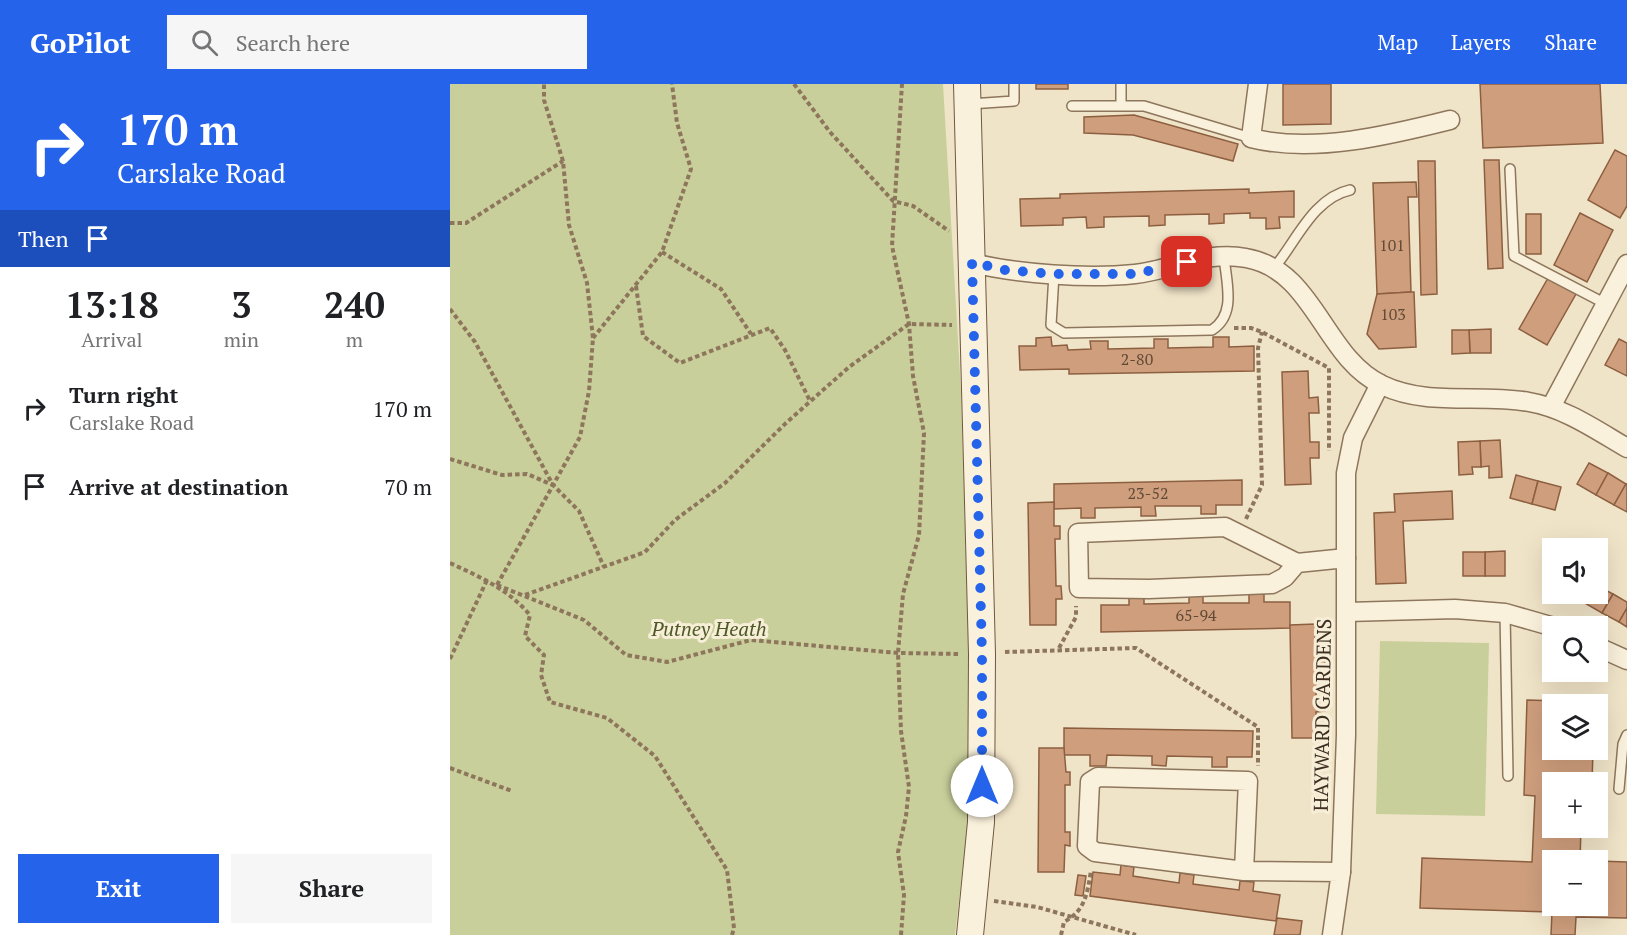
<!DOCTYPE html>
<html lang="en">
<head>
<meta charset="utf-8">
<style>
	:root { --surface:#fff; --page:#f6f6f6; --text:#202124; --muted:#757577; --accent:#2563eb }
	body { margin:0; font-family:"PT Serif",serif; background:var(--page); color:var(--text); height:100vh; display:flex; flex-direction:column; font-size:22px; white-space:nowrap }
	* { box-sizing:border-box; margin:0 }
	p { font-size:20px; color:var(--muted) }
	.icon { flex:none; width:33px; height:33px; fill:none; stroke:currentColor; stroke-width:2; stroke-linecap:round; stroke-linejoin:round }
	.map { position:relative; flex:1; overflow:hidden }
	.panel { display:flex; flex-direction:column; background:var(--surface); width:450px }
	.panel>* { flex:none }
	.guide { background:#2563eb; color:#fff; overflow:hidden }
	.controls { position:absolute; left:1092px; top:454px; display:grid; gap:12px }
	.controls a { display:grid; place-items:center; width:66px; height:66px; border-radius:0px; background:var(--surface); box-shadow:0 6px 24px #0002; font-size:30px }
	.pin { position:absolute; display:grid; place-items:center; width:51px; height:51px; color:#fff; margin:-26px; border-radius:12px; box-shadow:0 3px 9px #0006 }
	.me { position:absolute; width:66px; margin:-33px; rotate:0deg; stroke-linejoin:round; filter:drop-shadow(0 0 4px #0008) }
	.turn { display:flex; align-items:center; gap:21px; height:126px; padding:0 18px; font-size:27px }
	.turn .icon { width:78px; height:78px; stroke-width:2.5 }
	.turn b { display:block; font-size:42px; line-height:51px }
	.then { display:flex; align-items:center; height:57px; padding:0 18px; background:#0003; gap:12px; font-size:22px }
	.eta { display:flex; justify-content:space-evenly; align-items:center; height:102px; text-align:center }
	.eta b { font-size:36px; font-weight:700; line-height:42px }
	.button { display:flex; gap:12px; margin-top:auto; padding:12px 18px }
	.button a { flex:1; height:69px; border-radius:0px; background:var(--accent); color:#fff; font-size:24px; font-weight:700; line-height:69px; text-align:center }
	.button a+a { background:var(--page); color:var(--text) }
	ul { padding:0; list-style:none }
	li { display:flex; align-items:center; gap:18px; height:78px; padding:0 18px }
	li div { flex:1 }
	li b { display:block; font-size:22px }
	li em { font-style:normal }
	header { display:flex; align-items:center; gap:36px; box-sizing:border-box; height:84px; padding:0 30px; background:var(--accent); color:#fff }
	header strong { font-size:28px }
	nav { display:flex; gap:33px; margin-inline-start:auto; font-size:21px }
	.search { width:420px; height:54px; background:var(--page); display:flex; align-items:center; gap:15px; box-sizing:border-box; padding:0 21px; border-radius:0px; color:var(--muted); font-size:22px }
	main { display:flex; flex:1; min-height:0 }
	.map>svg:first-child { display:block }
	.green { fill:#c9cf9b }
	.building { fill:#cf9f7d; stroke:#8d5f41; stroke-width:1.5 }
	.lines { fill:none; stroke-linecap:round; stroke-linejoin:round }
	.lane-casing { stroke:#8d765c; stroke-width:12 }
	.street-casing { stroke:#8d765c; stroke-width:21 }
	.secondary-casing { stroke:#6f573f; stroke-width:28 }
	.path { stroke:#8d765c; stroke-width:4; stroke-dasharray:4.5 3; stroke-linecap:butt }
	.lane { stroke:#faf1dc; stroke-width:9 }
	.street { stroke:#faf1dc; stroke-width:18 }
	.secondary { stroke:#faf1dc; stroke-width:26 }
	.route { stroke:#2563eb; stroke-width:10; stroke-dasharray:0 18 }
	.labels { text-anchor:middle; dominant-baseline:central; stroke-width:6; stroke-linejoin:round; paint-order:stroke }
	.number-label { font-size:16px; fill:#624a37 }
	.park-label { font-size:20px; font-style:italic; fill:#4d5a26; stroke:#f7eed8 }
	.street-label { font-size:20px; fill:#3d2e20; stroke:#f7eed8 }
</style>
</head>
<body>
<header>
<strong>GoPilot</strong>
<div class="search"><svg class="icon" aria-label="search" viewBox="0 0 24 24"><circle cx="10" cy="10" r="6"/><path d="M15 15l6 6"/></svg>Search here</div>
<nav><a>Map</a><a>Layers</a><a>Share</a></nav>
</header>
<main>
<section class="panel">
<div class="guide">
<div class="turn"><svg class="icon" aria-label="right" viewBox="0 0 24 24"><path d="M7 20v-9h11M14 6l5 5-5 5"/></svg><div><b>170 m</b>Carslake Road</div></div>
<div class="then">Then<svg class="icon" aria-label="arrive" viewBox="0 0 24 24"><path d="M6 21V4h12l-3 4 3 4H6"/></svg></div>
</div>
<div class="eta">
<div><b>13:18</b><p>Arrival</p></div>
<div><b>3</b><p>min</p></div>
<div><b>240</b><p>m</p></div>
</div>
<ul>
<li><svg class="icon" aria-label="right" viewBox="0 0 24 24"><path d="M7 20v-9h11M14 6l5 5-5 5"/></svg><div><b>Turn right</b><p>Carslake Road</p></div><em>170 m</em></li>
<li><svg class="icon" aria-label="arrive" viewBox="0 0 24 24"><path d="M6 21V4h12l-3 4 3 4H6"/></svg><div><b>Arrive at destination</b></div><em>70 m</em></li>
</ul>
<div class="button"><a>Exit</a><a>Share</a></div>
</section>
<div class="map">
<svg width="1177" height="851" viewBox="0 0 1177 851">
	<rect width="100%" height="100%" fill="#f0e4c8"/>
	<g class="green">
		<polygon points="0,0 493,0 511,307 518,548 519,731 505,851 0,851"/>
		<polygon points="930,557 1039,559 1035,732 926,730"/>
	</g>
	<g class="building">
		<rect x="586" y="0" width="32" height="5"/>
		<polygon points="833,0 881,0 881,40 833,41"/>
		<polygon points="1030,0 1150,0 1153,59 1033,64"/>
		<polygon points="684,31 788,60 783,77 683,51 634,49 634,33"/>
		<polygon points="1165,66 1177,72 1177,122 1170,134 1138,116"/>
		<polygon points="1034,76 1049,76 1053,184 1038,185"/>
		<polygon points="968,77 985,77 987,210 971,211"/>
		<polygon points="966,98 967,113 958,113 961,208 927,210 923,99"/>
		<polygon points="799,105 799,109 844,107 844,133 829,133 830,144 816,145 816,134 800,134 800,129 774,130 774,139 759,140 759,130 715,131 715,141 699,142 699,132 654,133 654,143 637,144 636,133 613,134 613,141 571,142 570,115 610,114 610,110"/>
		<polygon points="1130,129 1163,146 1137,198 1104,181"/>
		<rect x="1076" y="130" width="15" height="40"/>
		<polygon points="1098,194 1126,210 1097,261 1069,245"/>
		<polygon points="961,208 964,208 966,263 929,265 917,250 927,210"/>
		<polygon points="1041,245 1041,269 1020,269 1019,246"/>
		<polygon points="1002,246 1019,246 1020,269 1002,270"/>
		<polygon points="601,253 602,262 617,261 618,266 641,265 640,257 658,257 658,265 704,264 704,255 718,255 718,264 763,263 763,253 779,253 779,263 804,262 804,287 619,290 619,285 570,286 569,262 586,262 586,254"/>
		<polygon points="1169,255 1177,259 1177,292 1155,281"/>
		<polygon points="858,287 859,314 868,313 869,329 859,329 860,358 869,358 869,374 860,374 861,400 835,401 832,288"/>
		<polygon points="1050,356 1052,393 1039,394 1039,382 1031,383 1030,357"/>
		<polygon points="1030,357 1031,383 1022,383 1023,390 1009,391 1008,358"/>
		<polygon points="1139,379 1158,389 1146,411 1127,400"/>
		<polygon points="1158,389 1176,400 1164,421 1146,411"/>
		<polygon points="1066,391 1088,397 1082,420 1060,414"/>
		<polygon points="792,396 792,421 766,421 766,430 751,430 751,422 705,422 706,432 691,432 691,423 645,424 645,434 631,434 631,424 604,425 604,400"/>
		<polygon points="1088,397 1111,403 1105,426 1082,420"/>
		<polygon points="1176,400 1177,400 1177,428 1164,421"/>
		<polygon points="1002,407 1003,435 953,437 956,499 926,500 924,429 945,428 944,410"/>
		<polygon points="604,418 604,442 610,442 610,455 605,455 606,502 611,502 612,515 606,515 606,541 580,541 578,419"/>
		<polygon points="1055,467 1055,492 1035,492 1035,468"/>
		<rect x="1013" y="468" width="22" height="24"/>
		<polygon points="1102,486 1102,502 1096,498"/>
		<polygon points="1148,502 1163,510 1152,529 1133,518 1138,510 1148,510"/>
		<polygon points="753,510 753,519 799,519 799,510 814,510 814,518 840,518 840,544 651,548 651,521 679,521 679,511 694,511 694,520 739,519 739,511"/>
		<polygon points="1118,510 1138,510 1133,518"/>
		<polygon points="1163,510 1177,518 1177,524 1169,538 1152,529"/>
		<polygon points="1177,524 1177,543 1169,538"/>
		<polygon points="865,540 865,568 874,568 875,583 866,583 866,613 875,613 875,627 866,628 867,654 842,654 840,541"/>
		<polygon points="1077,616 1144,618 1144,621 1102,621 1102,666 1143,666 1142,699 1102,699 1102,744 1131,744 1130,777 1140,777 1102,777 1102,822 1148,822 1148,777 1177,778 1177,834 1126,833 1125,851 1101,851 1102,828 970,824 972,774 1082,778 1085,712 1074,711"/>
		<polygon points="614,644 803,647 802,673 777,673 777,683 762,683 762,673 717,672 716,682 702,681 702,672 657,671 656,682 640,682 640,671 614,671"/>
		<polygon points="589,664 614,664 616,688 620,688 620,701 615,701 615,748 620,748 620,762 615,761 614,788 588,788"/>
		<polygon points="671,781 684,783 683,792 729,799 730,789 744,791 743,800 789,806 790,797 804,798 803,807 830,811 826,837 640,812 643,788 670,791"/>
		<polygon points="628,791 636,792 633,812 625,811"/>
		<polygon points="827,834 852,837 850,851 824,851"/>
	</g>
	<g class="lines">
		<defs>
			<g id="lane">
				<polyline points="671,0 671,20"/>
				<polyline points="520,20 564,17 564,0"/>
				<polyline points="622,22 694,22 801,54"/>
				<polyline points="1060,85 1064,172 1156,220"/>
				<path d="M824,184c22,-26 39,-70 76,-78"/>
				<path d="M604,190l-3,51 13,8 148,-3c25,-16 14,-48 12,-74"/>
				<polyline points="1055,529 1058,692"/>
				<polyline points="1169,705 1173,660 1177,651"/>
			</g>
			<g id="street">
				<path d="M808,0l-7,54c62,16 139,-3 199,-18"/>
				<path d="M522,179c47,11 115,16 163,11 37,-4 72,-24 111,-16 69,12 77,99 136,127 46,22 98,8 147,17 36,6 67,28 98,46"/>
				<polyline points="1101,323 1177,180"/>
				<polyline points="896,474 896,389 903,354 930,300"/>
				<polyline points="847,479 835,493 822,500 699,505 629,504 628,449 775,443 847,479 896,474 896,651 891,788"/>
				<polyline points="897,528 1005,525 1055,529 1104,543"/>
				<polyline points="1148,563 1177,576"/>
				<polyline points="794,787 798,697 648,693 640,698 637,762 645,768 794,787 891,788 882,851"/>
			</g>
			<polyline id="secondary" points="517,0 532,570 531,738 520,851"/>
		</defs>
		<use href="#lane" class="lane-casing"/>
		<use href="#street" class="street-casing"/>
		<use href="#secondary" class="secondary-casing"/>
		<g class="path">
			<polyline points="344,0 380,48 443,117 463,122 499,147"/>
			<polyline points="0,139 16,139 113,77"/>
			<polyline points="212,168 271,205 301,250"/>
			<polyline points="186,202 193,252 230,279 320,244 335,266 360,317"/>
			<polyline points="0,225 25,258 103,401 129,427 154,483"/>
			<polyline points="784,244 801,244 812,248 879,284 879,367"/>
			<polyline points="143,254 212,168 241,85 227,39 222,0"/>
			<polyline points="0,375 52,391 77,390 103,401"/>
			<polyline points="796,435 812,401 808,264 812,248"/>
			<path d="M0,479c30,14 58,26 80,52l-5,21 19,19 -3,20 9,27 57,16 48,38 72,114 7,58 -2,7"/>
			<polyline points="47,501 134,536 176,571 217,578 301,556 448,569 511,570"/>
			<polyline points="47,501 130,353 139,307 143,254 137,199 119,141 113,77 94,16 94,0"/>
			<polyline points="75,511 195,468 225,436 275,399 336,339 399,283 459,240 502,241"/>
			<polyline points="609,564 626,533 626,522"/>
			<polyline points="555,568 686,564 808,643 808,682"/>
			<polyline points="0,575 37,496"/>
			<polyline points="0,684 62,707"/>
			<polyline points="544,817 587,823 686,851"/>
			<polyline points="451,851 454,811 448,768 456,732 459,703 451,647 448,569 453,510 469,451 474,349 463,292 459,240 442,162 452,0"/>
			<path d="M611,851l3,-13c22,-12 23,-29 27,-51"/>
		</g>
		<use href="#lane" class="lane"/>
		<use href="#street" class="street"/>
		<use href="#secondary" class="secondary"/>
	</g>
	<g class="lines">
		<polyline class="route" points="532,702 532,570 522,178 554,186 604,190 685,190 737,178"/>
	</g>
	<g class="labels">
		<g class="number-label">
			<text x="942" y="161">101</text>
			<text x="943" y="230">103</text>
			<text x="687" y="275">2-80</text>
			<text x="698" y="409">23-52</text>
			<text x="746" y="531">65-94</text>
		</g>
		<g class="park-label">
			<text x="259" y="544">Putney Heath</text>
		</g>
		<g class="street-label">
			<text transform="translate(872 631) rotate(-89)">HAYWARD GARDENS</text>
		</g>
	</g>
</svg>
<div class="controls">
<a><svg class="icon" aria-label="sound" viewBox="0 0 24 24"><path d="M4 9h4l5-4v14l-5-4H4zM17 9q2 3 0 6"/></svg></a>
<a><svg class="icon" aria-label="search" viewBox="0 0 24 24"><circle cx="10" cy="10" r="6"/><path d="M15 15l6 6"/></svg></a>
<a><svg class="icon" aria-label="layers" viewBox="0 0 24 24"><path d="M12 4l9 5-9 5-9-5zM3 14l9 5 9-5"/></svg></a>
<a>+</a>
<a>−</a>
</div>
<div class="pin" style="left:737px;top:178px;background:#d93025"><svg class="icon" aria-label="arrive" viewBox="0 0 24 24"><path d="M6 21V4h12l-3 4 3 4H6"/></svg></div>
<svg class="me" style="left:532px;top:702px" viewBox="-20 -20 40 40"><circle r="19" fill="#fff"/><path d="M0-13L10 11 0 6-10 11z" fill="#2563eb"/></svg>
</div>
</main>
</body>
</html>
